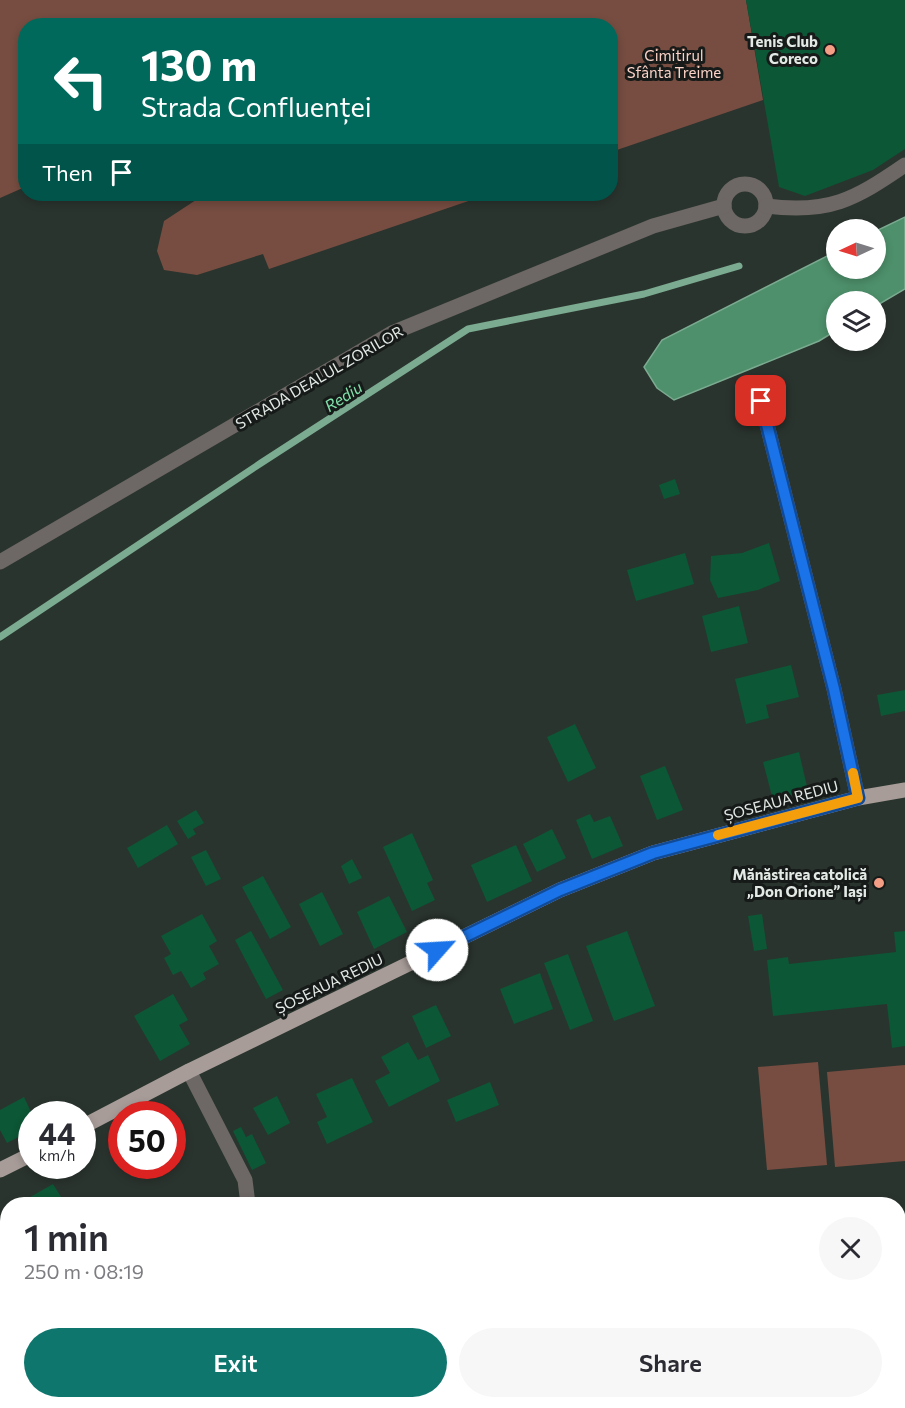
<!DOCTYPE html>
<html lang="en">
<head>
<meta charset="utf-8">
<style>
	:root { --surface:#fff; --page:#f7f7f7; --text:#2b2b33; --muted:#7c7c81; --accent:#0f766e }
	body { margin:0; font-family:Commissioner,sans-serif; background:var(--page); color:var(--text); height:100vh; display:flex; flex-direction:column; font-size:22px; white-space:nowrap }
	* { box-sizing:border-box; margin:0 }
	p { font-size:20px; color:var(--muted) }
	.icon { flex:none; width:33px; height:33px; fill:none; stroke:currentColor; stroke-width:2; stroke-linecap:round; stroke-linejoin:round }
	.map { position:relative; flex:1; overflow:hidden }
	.panel { position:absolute; left:0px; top:1197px; width:906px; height:212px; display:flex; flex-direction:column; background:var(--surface); border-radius:24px 24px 0 0; box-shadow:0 3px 9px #0003 }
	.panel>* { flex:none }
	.hud { position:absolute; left:18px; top:18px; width:600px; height:183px; border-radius:24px; box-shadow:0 3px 9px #0003; background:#00695c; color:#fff; overflow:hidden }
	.needle { width:39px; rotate:266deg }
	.buttons { position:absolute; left:826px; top:219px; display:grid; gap:12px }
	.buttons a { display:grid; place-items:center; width:60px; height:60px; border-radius:50%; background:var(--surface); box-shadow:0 3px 9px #0003; font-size:30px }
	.speed { position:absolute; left:18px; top:1101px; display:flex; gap:12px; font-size:30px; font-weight:700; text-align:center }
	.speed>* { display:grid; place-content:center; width:78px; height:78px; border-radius:50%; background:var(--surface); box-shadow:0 3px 9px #0003; line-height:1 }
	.speed small { font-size:15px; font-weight:400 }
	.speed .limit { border:9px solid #d22; background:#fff; color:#111 }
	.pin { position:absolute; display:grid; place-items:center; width:51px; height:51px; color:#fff; margin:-26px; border-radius:12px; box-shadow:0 3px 9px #0006 }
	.me { position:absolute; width:66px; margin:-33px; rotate:64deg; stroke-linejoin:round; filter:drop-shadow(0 0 4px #0008) }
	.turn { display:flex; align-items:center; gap:21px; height:126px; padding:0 24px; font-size:27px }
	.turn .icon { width:78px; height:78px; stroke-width:2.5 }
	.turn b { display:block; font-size:42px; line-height:51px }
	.then { display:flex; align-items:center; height:57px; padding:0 24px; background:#0003; gap:12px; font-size:22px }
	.round { display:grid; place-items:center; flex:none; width:63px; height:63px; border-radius:32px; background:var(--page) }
	.headline { display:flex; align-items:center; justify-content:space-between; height:102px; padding:0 24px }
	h1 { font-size:36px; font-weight:600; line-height:45px }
	.button { display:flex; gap:12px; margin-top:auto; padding:12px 24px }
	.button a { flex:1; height:69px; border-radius:36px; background:var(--accent); color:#fff; font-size:24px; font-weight:600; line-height:69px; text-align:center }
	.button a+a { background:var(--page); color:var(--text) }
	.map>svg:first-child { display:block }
	.green { fill:#774d41 }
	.water { fill:#4e906b; stroke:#7bab90; stroke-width:1.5 }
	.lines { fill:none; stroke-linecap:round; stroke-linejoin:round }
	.stream { stroke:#7bab90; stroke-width:7 }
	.building { fill:#0c5735 }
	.minor { stroke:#6d6765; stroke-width:15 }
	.major { stroke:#a79c98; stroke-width:15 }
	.route-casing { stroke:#114b97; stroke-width:15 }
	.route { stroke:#1a73e8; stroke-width:10 }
	.slow { stroke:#f59e0b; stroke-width:10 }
	.poi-dot { fill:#f49e86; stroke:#161a18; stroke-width:2 }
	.labels { text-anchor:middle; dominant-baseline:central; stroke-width:6; stroke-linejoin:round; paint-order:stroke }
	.poi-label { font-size:15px; font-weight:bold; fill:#e3eae6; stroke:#161a18; text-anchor:end }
	.park-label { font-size:15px; fill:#fbd3c8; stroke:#161a18 }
	.street-label { font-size:15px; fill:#e3eae6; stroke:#161a18 }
	.water-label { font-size:16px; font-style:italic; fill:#82e1ab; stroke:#161a18 }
</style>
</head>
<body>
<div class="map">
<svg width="905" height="1408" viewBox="0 0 905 1408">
	<rect width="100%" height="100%" fill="#2a342e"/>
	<g class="green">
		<polygon points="0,0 746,0 763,100 611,152 610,26 26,26 25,187 0,198"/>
		<polygon points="205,194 489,194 269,269 263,254 197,275 164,270 157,251 164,221"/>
		<polygon points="818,1062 827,1165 767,1170 758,1067"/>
		<polygon points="905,1065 905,1161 835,1167 827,1072"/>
	</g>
	<polygon class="water" points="905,217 905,289 876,306 876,302 837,302 837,330 819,341 674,400 657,388 644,367 662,340 837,251 837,268 876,268 876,231"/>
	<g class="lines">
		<polyline class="stream" points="0,637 261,463 468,329 644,294 739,266"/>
	</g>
	<g class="building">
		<polygon points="746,0 905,0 905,149 873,170 805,196 779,187"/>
		<polygon points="675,479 680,494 664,499 659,485"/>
		<polygon points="769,543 780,581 758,590 718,598 710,580 711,556 742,553"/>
		<polygon points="685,553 694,584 636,601 627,570"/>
		<polygon points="739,606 748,643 711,652 702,616"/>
		<polygon points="791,665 799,697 766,705 769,718 746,724 735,679"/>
		<polygon points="905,690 905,711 881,716 877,695"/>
		<polygon points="575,724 596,768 568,782 547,737"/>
		<polygon points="799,752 808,791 773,800 763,762"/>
		<polygon points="665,766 683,810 657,820 640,776"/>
		<polygon points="196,810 204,823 193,829 196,834 188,839 177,821"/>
		<polygon points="590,814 594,822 610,816 623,846 592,859 576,820"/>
		<polygon points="167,825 178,844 138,868 127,848"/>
		<polygon points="552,829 566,858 537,872 523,844"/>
		<polygon points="412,833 433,880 427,883 435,900 412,911 383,847"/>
		<polygon points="516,845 532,881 487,902 471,865"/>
		<polygon points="206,850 221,879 206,886 191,857"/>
		<polygon points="352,859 362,878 349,884 341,866"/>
		<polygon points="263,876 291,927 270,939 242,887"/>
		<polygon points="322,892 343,934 320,946 299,904"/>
		<polygon points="389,896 407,932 374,949 357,912"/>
		<polygon points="202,914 217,941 209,946 219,964 203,973 206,979 191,988 181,971 173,975 164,958 171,954 161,936"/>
		<polygon points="762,914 767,949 754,951 748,916"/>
		<polygon points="251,931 283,990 266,999 235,940"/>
		<polygon points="627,931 655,1006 614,1021 586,946"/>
		<polygon points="905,931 905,1046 892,1048 887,1004 773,1016 767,960 788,957 789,964 896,952 894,932"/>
		<polygon points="568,954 593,1021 570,1030 544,963"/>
		<polygon points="540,973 553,1009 514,1024 500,989"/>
		<polygon points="173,994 188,1020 179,1025 190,1044 160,1061 134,1016"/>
		<polygon points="436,1005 451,1036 426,1048 412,1016"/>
		<polygon points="408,1042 418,1060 428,1055 440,1081 389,1107 375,1081 390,1073 381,1057"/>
		<polygon points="352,1078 373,1122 327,1144 317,1122 327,1117 316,1094"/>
		<polygon points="490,1082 499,1105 456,1122 447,1100"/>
		<polygon points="277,1096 290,1123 268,1135 253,1108"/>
		<polygon points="24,1097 32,1114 32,1130 7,1143 0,1130 0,1110"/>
		<polygon points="241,1127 246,1137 252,1134 266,1163 252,1170 233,1131"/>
		<polygon points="53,1184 63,1200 56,1204 18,1204"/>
		<polygon points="876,1197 877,1204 846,1204 846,1199"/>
		<polygon points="8,1284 8,1383 0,1370 0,1289"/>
		<polygon points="359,1401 386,1401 386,1408 359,1407"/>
		<rect x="654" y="1401" width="38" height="7"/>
	</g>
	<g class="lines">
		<g class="minor">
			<circle cx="745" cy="205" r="21"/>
			<path d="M766,206c63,8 88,-6 139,-41"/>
			<polyline points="761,401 834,689 858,798"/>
			<polyline points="0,562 392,333 653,226 724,206"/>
			<polyline points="189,1071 245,1180 248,1204"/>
			<polyline points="898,1272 905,1272"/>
			<polyline points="52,1408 62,1401"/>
			<polyline points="726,1408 728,1401"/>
		</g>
		<g class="major">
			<polyline points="82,1127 189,1071 560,890 653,853 858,798 905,790"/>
			<polyline points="0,1170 32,1154"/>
		</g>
	</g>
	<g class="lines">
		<defs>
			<polyline id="route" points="437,950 560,890 653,853 858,798 834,689 761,401"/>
		</defs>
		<use href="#route" class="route-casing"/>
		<use href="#route" class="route"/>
		<polyline class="slow" points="718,835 858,798 853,773"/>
	</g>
	<g class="poi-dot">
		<circle cx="830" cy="50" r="6"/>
		<circle cx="879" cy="883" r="6"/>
	</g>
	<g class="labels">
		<g class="poi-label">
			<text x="818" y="41">Tenis Club<tspan x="818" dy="17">Coreco</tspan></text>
			<text x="867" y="874">Mănăstirea catolică<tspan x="867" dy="17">„Don Orione” Iași</tspan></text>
		</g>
		<g class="park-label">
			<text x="674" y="55">Cimitirul<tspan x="674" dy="17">Sfânta Treime</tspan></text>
		</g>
		<g class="street-label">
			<text transform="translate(319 377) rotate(-30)">STRADA DEALUL ZORILOR</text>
			<text transform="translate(781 800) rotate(-15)">ȘOSEAUA REDIU</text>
			<text transform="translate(329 983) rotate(-26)">ȘOSEAUA REDIU</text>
		</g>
		<g class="water-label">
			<text transform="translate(343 396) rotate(-33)">Rediu</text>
		</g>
	</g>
</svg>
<div class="buttons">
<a><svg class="needle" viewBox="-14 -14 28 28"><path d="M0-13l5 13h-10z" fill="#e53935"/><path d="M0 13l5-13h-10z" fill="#7c7c81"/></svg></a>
<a><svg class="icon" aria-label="layers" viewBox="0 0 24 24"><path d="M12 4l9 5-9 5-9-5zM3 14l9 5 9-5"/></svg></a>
</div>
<div class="speed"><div>44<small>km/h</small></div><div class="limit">50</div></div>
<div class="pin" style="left:761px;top:401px;background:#d93025"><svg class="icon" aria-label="arrive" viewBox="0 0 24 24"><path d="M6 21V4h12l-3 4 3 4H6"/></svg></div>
<svg class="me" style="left:437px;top:950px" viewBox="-20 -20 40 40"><circle r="19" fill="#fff"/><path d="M0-13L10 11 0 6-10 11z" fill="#1a73e8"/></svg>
<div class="hud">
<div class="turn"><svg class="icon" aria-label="left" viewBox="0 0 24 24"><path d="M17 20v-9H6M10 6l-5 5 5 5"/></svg><div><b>130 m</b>Strada Confluenței</div></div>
<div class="then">Then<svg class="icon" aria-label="arrive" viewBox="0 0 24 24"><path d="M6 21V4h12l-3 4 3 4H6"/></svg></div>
</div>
<section class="panel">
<div class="headline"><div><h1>1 min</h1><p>250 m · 08:19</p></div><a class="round"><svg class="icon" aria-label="close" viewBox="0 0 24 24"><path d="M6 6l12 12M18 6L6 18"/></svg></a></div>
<div class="button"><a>Exit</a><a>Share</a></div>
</section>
</div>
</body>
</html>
